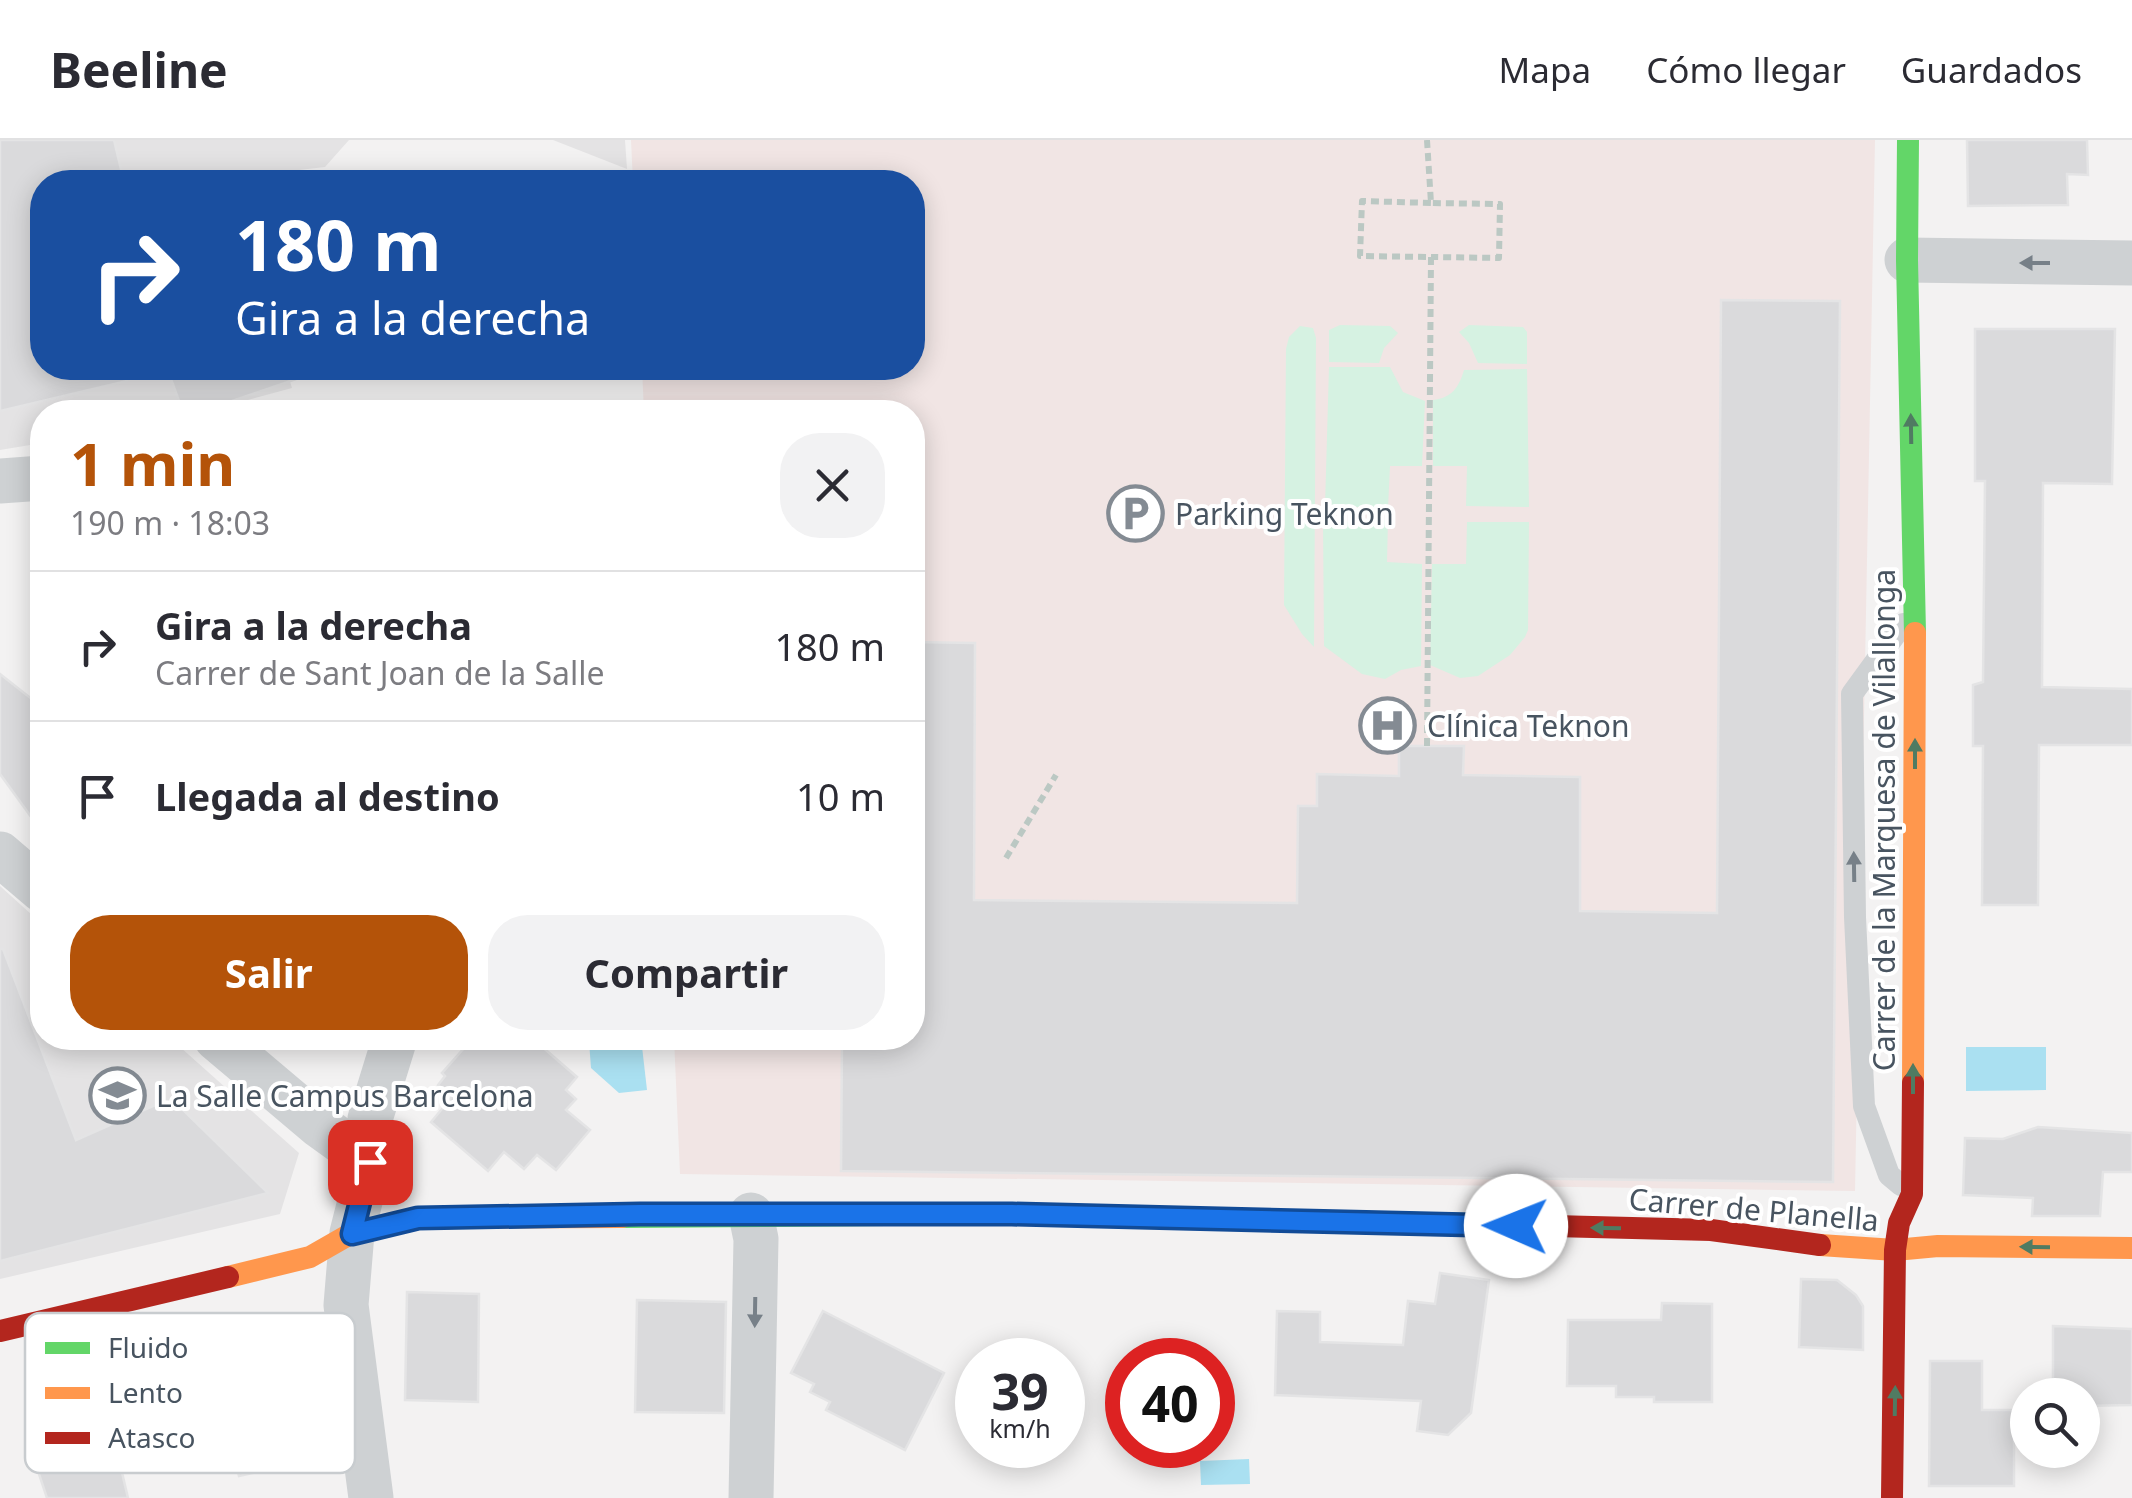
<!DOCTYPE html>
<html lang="es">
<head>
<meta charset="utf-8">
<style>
	:root { --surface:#fff; --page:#f2f2f3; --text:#2b2b33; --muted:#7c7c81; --line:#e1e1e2; --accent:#b45309 }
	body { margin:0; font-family:"Noto Sans",sans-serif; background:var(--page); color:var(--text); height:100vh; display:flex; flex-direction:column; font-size:38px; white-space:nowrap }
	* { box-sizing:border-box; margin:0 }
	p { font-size:32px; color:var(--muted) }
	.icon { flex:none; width:55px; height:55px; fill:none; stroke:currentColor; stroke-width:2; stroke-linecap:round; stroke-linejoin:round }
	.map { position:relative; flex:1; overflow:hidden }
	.drawer { position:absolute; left:30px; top:260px; width:895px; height:650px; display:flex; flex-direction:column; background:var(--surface); border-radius:40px; box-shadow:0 5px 25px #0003 }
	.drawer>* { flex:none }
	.banner { position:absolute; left:30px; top:30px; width:895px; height:210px; border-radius:40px; box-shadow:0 5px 25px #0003; background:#1a4fa0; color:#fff; overflow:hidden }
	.fabs { position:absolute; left:2010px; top:1238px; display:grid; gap:20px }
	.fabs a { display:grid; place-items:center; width:90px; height:90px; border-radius:50%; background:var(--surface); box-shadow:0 5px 25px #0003; font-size:50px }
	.speed { position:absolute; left:955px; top:1198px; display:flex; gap:20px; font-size:50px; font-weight:700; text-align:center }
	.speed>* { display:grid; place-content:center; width:130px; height:130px; border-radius:50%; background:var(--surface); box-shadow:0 5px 25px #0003; line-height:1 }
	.speed small { font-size:25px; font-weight:400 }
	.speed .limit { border:15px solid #d22; background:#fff; color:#111 }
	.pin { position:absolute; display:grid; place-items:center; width:85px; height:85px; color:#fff; margin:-42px; border-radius:20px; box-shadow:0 5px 15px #0006 }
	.me { position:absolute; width:110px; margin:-55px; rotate:271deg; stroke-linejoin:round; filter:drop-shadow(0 0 8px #0008) }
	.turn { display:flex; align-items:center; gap:35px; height:210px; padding:0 40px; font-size:45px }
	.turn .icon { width:130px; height:130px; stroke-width:2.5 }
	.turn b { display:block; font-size:70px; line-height:85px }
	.round { display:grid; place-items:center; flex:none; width:105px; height:105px; border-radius:40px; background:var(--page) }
	.overview { display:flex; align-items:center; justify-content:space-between; height:170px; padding:0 40px }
	h1 { font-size:60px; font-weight:700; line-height:75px; color:var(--accent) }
	.action { display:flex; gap:20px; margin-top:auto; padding:20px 40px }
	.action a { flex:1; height:115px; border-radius:40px; background:var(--accent); color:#fff; font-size:40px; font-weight:700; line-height:115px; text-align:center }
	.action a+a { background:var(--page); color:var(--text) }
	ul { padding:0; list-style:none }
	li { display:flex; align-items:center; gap:30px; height:150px; padding:0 40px; border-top:2px solid var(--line) }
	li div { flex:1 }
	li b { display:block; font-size:38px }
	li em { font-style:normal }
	header { display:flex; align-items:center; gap:60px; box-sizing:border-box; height:140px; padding:0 50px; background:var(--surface); border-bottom:2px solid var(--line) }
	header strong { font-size:48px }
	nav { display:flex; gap:55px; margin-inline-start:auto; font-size:35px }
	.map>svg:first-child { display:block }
	.education { fill:#e4e3e4 }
	.medical { fill:#f1e5e4 }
	.green { fill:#d6f2e2 }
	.water { fill:#aae0f1 }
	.building { fill:#dadadc; stroke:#e4e4e5; stroke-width:2.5 }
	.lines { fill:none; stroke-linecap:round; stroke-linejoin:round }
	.path { stroke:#bbc8c3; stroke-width:6; stroke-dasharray:8 5; stroke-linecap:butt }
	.lane { stroke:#ced1d3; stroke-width:22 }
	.street { stroke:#ced1d3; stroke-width:45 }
	.fast { stroke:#63d668; stroke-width:22 }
	.slow { stroke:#ff974d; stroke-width:22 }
	.jam { stroke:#b3261e; stroke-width:22 }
	.oneway { fill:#778088 }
	.oneway2 { fill:#507b62 }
	.route-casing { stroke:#114b97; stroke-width:25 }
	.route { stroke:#1a73e8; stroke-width:18 }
	.labels { text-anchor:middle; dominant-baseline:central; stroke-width:8; stroke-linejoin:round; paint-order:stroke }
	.poi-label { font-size:30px; fill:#485460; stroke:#fff; text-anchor:start }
	.street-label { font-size:30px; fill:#485460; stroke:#fff }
	.key { fill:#fff; stroke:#c8cccf; stroke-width:2.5 }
	.key-label { font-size:28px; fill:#485460 }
</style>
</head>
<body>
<header>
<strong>Beeline</strong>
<nav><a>Mapa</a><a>Cómo llegar</a><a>Guardados</a></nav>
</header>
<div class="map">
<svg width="2132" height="1358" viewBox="0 0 2132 1358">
	<rect width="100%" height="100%" fill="#f3f2f2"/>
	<g class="education">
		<polygon points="0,0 349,0 325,27 230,38 230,42 42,42 42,228 286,228 292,248 204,272 42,272 42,303 0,310"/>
		<polygon points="553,0 625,0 627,29"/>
		<polygon points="0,746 42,784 42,898 170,898 299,1013 280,1074 0,1139"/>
	</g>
	<polygon class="medical" points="631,0 1875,0 1855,1051 680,1034 674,898 912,898 912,272 644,272 642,228 912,228 912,42 633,42"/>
	<g class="green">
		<polygon points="1340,185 1390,186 1398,193 1384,208 1379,223 1329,222 1329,190"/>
		<polygon points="1469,185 1523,187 1527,192 1527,224 1478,223 1469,203 1459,192"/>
		<polygon points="1300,186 1313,188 1316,198 1314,507 1302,494 1284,465 1286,209 1289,197"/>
		<polygon points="1329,227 1390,227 1403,252 1425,261 1422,326 1390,326 1388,368 1325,366"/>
		<path d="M1527,229l2,138 -63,-1 1,-40h-34v-66c19,-2 26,-13 31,-30z"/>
		<polygon points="1388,380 1387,422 1422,424 1421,526 1401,530 1385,539 1362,534 1324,506 1323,383"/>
		<polygon points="1467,382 1529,382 1528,490 1525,497 1510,515 1478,536 1460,538 1430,525 1432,424 1466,424"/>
	</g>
	<g class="water">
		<polygon points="641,898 647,950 619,953 591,928 589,901"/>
		<polygon points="1966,907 2046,907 2046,950 1966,951"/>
		<polygon points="1249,1319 1250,1344 1201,1345 1200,1321"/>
	</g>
	<g class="building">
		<polygon points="0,0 114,0 124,42 42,42 42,228 126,228 127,241 0,271"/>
		<polygon points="1967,0 2087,0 2088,35 2067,34 2068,65 1968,66"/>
		<polygon points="1721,160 1840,161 1833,1042 841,1031 842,898 912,898 912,502 975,503 974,760 1297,763 1298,666 1317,666 1317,634 1399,636 1399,606 1464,606 1463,635 1580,637 1580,771 1717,773"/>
		<polygon points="1975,189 2115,189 2112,344 2043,343 2042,547 2132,549 2132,605 2039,605 2038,765 1982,765 1983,606 1973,606 1973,545 1983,542 1985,341 1975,341"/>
		<polygon points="167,228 313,228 314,233 200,272 183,272"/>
		<polygon points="0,534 42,567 42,692 0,634"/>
		<polygon points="0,809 3,809 76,1000 171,958 268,1053 0,1121"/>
		<polygon points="473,898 532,898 577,937 566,950 576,959 566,970 590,990 556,1030 537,1015 524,1029 504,1012 488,1031 431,982 452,957 438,945 445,936 442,933"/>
		<polygon points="2038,987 2132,993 2132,1032 2103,1032 2100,1076 2032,1076 2033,1058 1963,1055 1965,998 2003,999"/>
		<polygon points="1440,1133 1489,1140 1471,1273 1448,1295 1417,1291 1421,1261 1275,1255 1277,1171 1320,1172 1320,1202 1403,1205 1408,1161 1435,1164"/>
		<polygon points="1801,1139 1837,1140 1856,1155 1863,1166 1863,1210 1799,1207"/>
		<polygon points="407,1152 479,1154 478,1262 405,1260"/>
		<polygon points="637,1160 726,1162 724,1273 635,1272"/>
		<polygon points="1662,1163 1712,1164 1712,1262 1654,1262 1654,1257 1616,1257 1616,1246 1567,1246 1568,1180 1661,1180"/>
		<polygon points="823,1171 944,1233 905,1310 826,1270 830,1262 810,1252 814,1244 791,1233"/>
		<polygon points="2053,1186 2132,1189 2132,1265 2082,1266 2082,1255 2053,1255"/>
		<polygon points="269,1195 289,1325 239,1336 208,1210"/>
		<polygon points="1930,1221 1982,1221 1982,1270 2014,1270 2014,1346 1929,1346"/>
		<polygon points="111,1286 128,1358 47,1358 31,1310"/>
	</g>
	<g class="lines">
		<g class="path">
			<polyline points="1427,0 1431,63 1500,64 1499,118 1431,117"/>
			<polyline points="1427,606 1431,117 1360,116 1362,61 1431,63"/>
			<polyline points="1006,718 1056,635"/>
		</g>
		<polyline class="lane" points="1901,1045 1889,1035 1864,966 1855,777 1852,554 1903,484"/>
		<g class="street">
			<polyline points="1907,120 2132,123"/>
			<polyline points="0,341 42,338"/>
			<polyline points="0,714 42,750"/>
			<polyline points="216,898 320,986 370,1022"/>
			<polyline points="371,1358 346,1165 352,1093 370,1022 370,979 395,898"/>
			<polyline points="751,1358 756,1099 751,1075"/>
		</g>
		<g class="fast">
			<polyline points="1908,0 1907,120 1915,493"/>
			<polyline points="622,1077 1011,1074 1514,1085"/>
		</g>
		<g class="slow">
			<polyline points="1913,943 1915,493"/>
			<polyline points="1820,1105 1895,1110 1938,1106 2132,1108"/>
			<polyline points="228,1137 310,1117 352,1093 418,1078 622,1077"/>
		</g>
		<g class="jam">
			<polyline points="1514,1085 1711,1090 1820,1105"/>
			<polyline points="0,1191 228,1137"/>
			<polyline points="1892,1358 1895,1110 1899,1083 1912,1054 1913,943"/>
		</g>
	</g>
	<defs><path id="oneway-solid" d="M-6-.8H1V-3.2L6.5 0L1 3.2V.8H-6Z" transform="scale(2.5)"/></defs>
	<g class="oneway">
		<use href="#oneway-solid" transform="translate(2035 123) rotate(-180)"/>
		<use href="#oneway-solid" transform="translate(1854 727) rotate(-91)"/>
		<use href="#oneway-solid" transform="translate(755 1172) rotate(91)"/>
	</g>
	<g class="oneway2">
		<use href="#oneway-solid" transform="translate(1911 289) rotate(-91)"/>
		<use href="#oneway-solid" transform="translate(1915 614) rotate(-90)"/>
		<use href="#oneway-solid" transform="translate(1913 939) rotate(-90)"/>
		<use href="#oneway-solid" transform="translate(1606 1088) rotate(-179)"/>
		<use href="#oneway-solid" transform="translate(2035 1107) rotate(-179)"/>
		<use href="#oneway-solid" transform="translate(1895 1261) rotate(-89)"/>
	</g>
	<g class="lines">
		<defs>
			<polyline id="route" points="370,1022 352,1094 418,1078 640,1074 1012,1074 1516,1086"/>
		</defs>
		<use href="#route" class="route-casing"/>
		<use href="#route" class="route"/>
	</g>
	<defs>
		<symbol id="parking-ring" viewBox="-11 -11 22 22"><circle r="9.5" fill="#fff" stroke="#848b93" stroke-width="1.5"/><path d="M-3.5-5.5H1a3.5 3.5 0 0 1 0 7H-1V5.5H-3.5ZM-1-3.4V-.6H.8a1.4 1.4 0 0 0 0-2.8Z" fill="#848b93"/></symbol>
		<symbol id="hospital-ring" viewBox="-11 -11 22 22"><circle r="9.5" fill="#fff" stroke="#848b93" stroke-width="1.5"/><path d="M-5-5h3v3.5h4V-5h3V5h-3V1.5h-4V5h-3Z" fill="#848b93"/></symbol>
		<symbol id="university-ring" viewBox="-11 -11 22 22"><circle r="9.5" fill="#fff" stroke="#848b93" stroke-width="1.5"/><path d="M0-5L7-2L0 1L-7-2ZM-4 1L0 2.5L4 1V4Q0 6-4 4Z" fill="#848b93"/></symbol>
	</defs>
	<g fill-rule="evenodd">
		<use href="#parking-ring" x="1104" y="342" width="63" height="63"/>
		<use href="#hospital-ring" x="1356" y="554" width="63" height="63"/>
		<use href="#university-ring" x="86" y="924" width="63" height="63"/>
	</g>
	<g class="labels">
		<g class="poi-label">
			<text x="1175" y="373">Parking Teknon</text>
			<text x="1427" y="585">Clínica Teknon</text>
			<text x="156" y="955">La Salle Campus Barcelona</text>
		</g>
		<g class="street-label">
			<text transform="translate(1883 680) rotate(-90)">Carrer de la Marquesa de Vilallonga</text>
			<text transform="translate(1754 1069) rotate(5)">Carrer de Planella</text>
		</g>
	</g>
	<rect x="25" y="1173" width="330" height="160" rx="15" class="key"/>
	<rect x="45" y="1202" width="45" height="12" fill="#63d668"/>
	<rect x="45" y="1247" width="45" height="12" fill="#ff974d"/>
	<rect x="45" y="1292" width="45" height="12" fill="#b3261e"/>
	<g class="key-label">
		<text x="108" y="1218">Fluido</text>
		<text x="108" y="1263">Lento</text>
		<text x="108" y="1308">Atasco</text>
	</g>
</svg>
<div class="fabs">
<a><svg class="icon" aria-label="search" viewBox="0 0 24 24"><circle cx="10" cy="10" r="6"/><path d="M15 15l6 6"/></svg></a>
</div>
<div class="speed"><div>39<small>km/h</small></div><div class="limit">40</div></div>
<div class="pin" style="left:370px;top:1022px;background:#d93025"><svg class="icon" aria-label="arrive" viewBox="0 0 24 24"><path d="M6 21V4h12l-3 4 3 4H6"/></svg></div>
<svg class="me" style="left:1516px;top:1086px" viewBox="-20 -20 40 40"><circle r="19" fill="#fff"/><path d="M0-13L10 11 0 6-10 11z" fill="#1a73e8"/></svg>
<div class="banner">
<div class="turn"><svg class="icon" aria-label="right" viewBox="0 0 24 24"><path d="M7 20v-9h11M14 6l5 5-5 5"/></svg><div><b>180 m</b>Gira a la derecha</div></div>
</div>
<section class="drawer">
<div class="overview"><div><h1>1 min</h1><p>190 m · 18:03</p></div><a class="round"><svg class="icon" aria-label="close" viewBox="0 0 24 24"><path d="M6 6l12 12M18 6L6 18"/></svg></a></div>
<ul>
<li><svg class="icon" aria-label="right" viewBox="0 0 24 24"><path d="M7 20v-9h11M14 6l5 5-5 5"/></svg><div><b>Gira a la derecha</b><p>Carrer de Sant Joan de la Salle</p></div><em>180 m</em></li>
<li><svg class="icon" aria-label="arrive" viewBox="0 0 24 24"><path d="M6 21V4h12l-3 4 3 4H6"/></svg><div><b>Llegada al destino</b></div><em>10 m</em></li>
</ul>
<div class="action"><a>Salir</a><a>Compartir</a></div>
</section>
</div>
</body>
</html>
